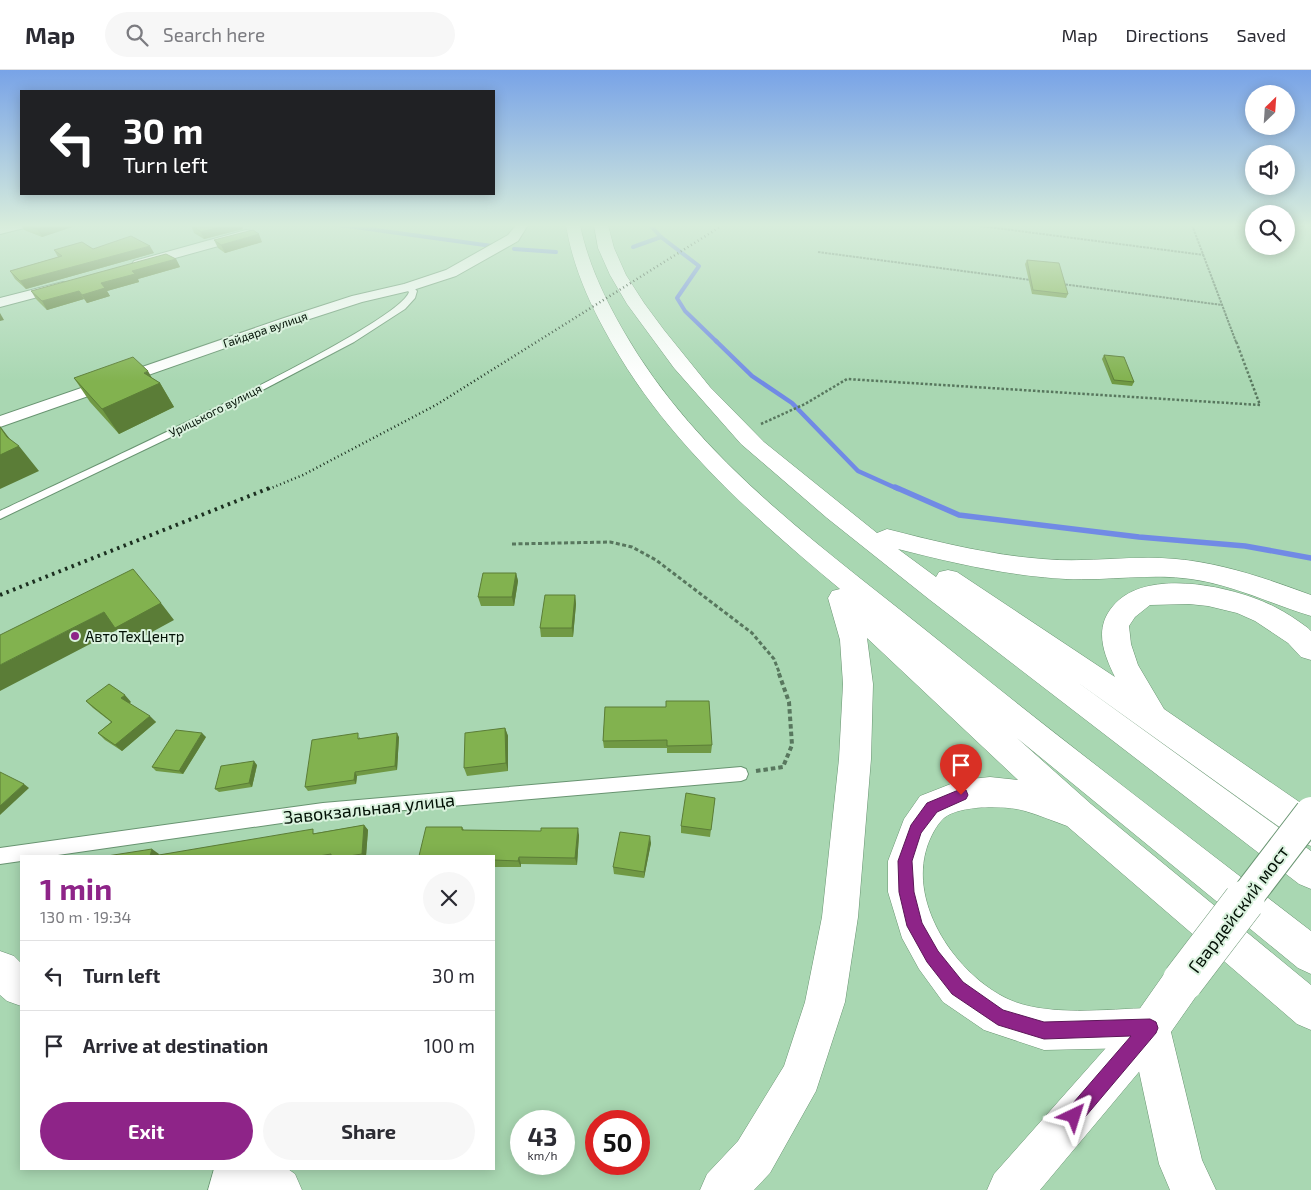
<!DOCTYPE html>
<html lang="en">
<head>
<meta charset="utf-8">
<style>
	:root { --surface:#fff; --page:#f7f7f7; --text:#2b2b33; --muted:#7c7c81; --line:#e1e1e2; --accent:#8e2488 }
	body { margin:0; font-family:"Exo 2",sans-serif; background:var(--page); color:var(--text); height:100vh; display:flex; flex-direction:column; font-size:19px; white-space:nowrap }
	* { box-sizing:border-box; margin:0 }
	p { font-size:16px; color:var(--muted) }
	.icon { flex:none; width:28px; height:28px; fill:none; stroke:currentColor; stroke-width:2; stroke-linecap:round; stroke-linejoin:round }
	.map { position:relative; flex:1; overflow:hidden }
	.panel { position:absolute; left:20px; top:785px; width:475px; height:315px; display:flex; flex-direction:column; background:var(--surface); border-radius:0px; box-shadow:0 2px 12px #0003 }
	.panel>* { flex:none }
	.banner { position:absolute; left:20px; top:20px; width:475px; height:105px; border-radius:0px; box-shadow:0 2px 12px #0003; background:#202124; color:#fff; overflow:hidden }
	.needle { width:32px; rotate:25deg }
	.controls { position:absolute; left:1245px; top:15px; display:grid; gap:10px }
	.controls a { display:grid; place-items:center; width:50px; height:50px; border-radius:50%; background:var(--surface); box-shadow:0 2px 12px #0003; font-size:25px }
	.speed { position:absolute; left:510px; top:1040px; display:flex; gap:10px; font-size:25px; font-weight:700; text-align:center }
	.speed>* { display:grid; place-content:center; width:65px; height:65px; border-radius:50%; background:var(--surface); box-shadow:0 2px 12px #0003; line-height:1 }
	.speed small { font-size:12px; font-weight:400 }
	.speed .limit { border:8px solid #d22; background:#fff; color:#111 }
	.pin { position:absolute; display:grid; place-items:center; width:42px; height:42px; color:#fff; margin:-51px -21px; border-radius:50% 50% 50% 0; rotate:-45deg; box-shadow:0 0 5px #0007 }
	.pin .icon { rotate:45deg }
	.me { position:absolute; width:55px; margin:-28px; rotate:41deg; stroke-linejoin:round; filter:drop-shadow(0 0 4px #0008) }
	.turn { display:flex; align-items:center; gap:18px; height:105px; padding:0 20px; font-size:22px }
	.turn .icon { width:65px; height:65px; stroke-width:2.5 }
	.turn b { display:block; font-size:35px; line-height:42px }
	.round { display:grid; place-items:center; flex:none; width:52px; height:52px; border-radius:26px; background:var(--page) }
	.head { display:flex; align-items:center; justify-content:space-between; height:85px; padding:0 20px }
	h1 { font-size:30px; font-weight:700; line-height:38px; color:var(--accent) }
	.cta { display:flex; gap:10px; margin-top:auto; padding:10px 20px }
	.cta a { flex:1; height:58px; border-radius:30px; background:var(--accent); color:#fff; font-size:20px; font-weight:700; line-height:58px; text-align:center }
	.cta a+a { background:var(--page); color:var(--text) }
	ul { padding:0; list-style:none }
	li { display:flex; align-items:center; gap:15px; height:70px; padding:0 20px; border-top:1px solid var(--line) }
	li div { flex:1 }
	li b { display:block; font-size:19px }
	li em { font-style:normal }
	header { display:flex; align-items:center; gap:30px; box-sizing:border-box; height:70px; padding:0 25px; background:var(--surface); border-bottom:1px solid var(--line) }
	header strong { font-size:24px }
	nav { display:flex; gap:28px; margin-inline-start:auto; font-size:18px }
	.search { width:350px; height:45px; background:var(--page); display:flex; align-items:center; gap:12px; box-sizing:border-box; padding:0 18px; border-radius:28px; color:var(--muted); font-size:19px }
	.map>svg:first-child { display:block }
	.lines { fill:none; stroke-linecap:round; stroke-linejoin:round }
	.stream-far2 { stroke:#718ae5; stroke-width:4 }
	.stream-far1 { stroke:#718ae5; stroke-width:4.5 }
	.stream { stroke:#718ae5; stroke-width:5.5 }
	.lane-casing { stroke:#689471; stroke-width:2 }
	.street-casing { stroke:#689471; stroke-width:2 }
	.secondary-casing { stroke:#689471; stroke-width:1 }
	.primary-casing { stroke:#689471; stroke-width:1 }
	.path-far3 { stroke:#58775e; stroke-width:2; stroke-dasharray:2.5 1; stroke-linecap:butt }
	.path-far2 { stroke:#58775e; stroke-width:2.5; stroke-dasharray:2.5 2; stroke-linecap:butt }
	.path-far1 { stroke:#58775e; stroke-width:3; stroke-dasharray:4 2.5; stroke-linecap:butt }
	.path { stroke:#58775e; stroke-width:4; stroke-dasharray:4.5 3; stroke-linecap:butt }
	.lane { fill:#fff; fill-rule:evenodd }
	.street { fill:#fff; fill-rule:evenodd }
	.secondary { fill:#fff; fill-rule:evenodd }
	.primary { fill:#fff; fill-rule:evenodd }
	.rail-far1 { stroke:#1c2f20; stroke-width:2.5; stroke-dasharray:1 3; stroke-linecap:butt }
	.rail { stroke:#1c2f20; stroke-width:4; stroke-dasharray:2.5 4.5; stroke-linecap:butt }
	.secondary-bridge-far1-casing { stroke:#689471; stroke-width:34; stroke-linecap:butt }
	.secondary-bridge-casing { stroke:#689471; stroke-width:42; stroke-linecap:butt }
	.secondary-bridge-far1 { stroke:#fff; stroke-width:32 }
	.secondary-bridge { stroke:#fff; stroke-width:41 }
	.wall { fill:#709944 }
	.shaded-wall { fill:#5b7d37 }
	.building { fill:#82b24f; stroke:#5b7d37 }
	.route { fill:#8e2488; stroke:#5c1758 }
	.poi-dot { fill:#8e2488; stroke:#daf2de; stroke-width:2 }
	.labels { text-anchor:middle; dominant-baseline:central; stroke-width:4; stroke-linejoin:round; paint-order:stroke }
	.far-street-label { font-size:12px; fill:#021005; stroke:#daf2de }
	.poi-label { font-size:15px; fill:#021005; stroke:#daf2de; text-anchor:start }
	.near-street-label { font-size:18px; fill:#021005; stroke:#daf2de }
</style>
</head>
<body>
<header>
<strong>Map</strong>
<div class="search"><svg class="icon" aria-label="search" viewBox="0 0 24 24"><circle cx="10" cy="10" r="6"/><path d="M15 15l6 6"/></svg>Search here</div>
<nav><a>Map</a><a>Directions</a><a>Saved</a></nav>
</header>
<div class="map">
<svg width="1311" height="1120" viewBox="0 0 1311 1120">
	<rect width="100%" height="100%" fill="#a9d7b2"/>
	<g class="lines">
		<g class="stream-far2">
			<polyline points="340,155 492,176"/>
			<polyline points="650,155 661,167 699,196 677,228 685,241 717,272"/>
			<polyline points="633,177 661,167"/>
			<polyline points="514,179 556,182"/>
		</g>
		<polyline class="stream-far1" points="716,271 752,306 792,333 858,401 898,419"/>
		<polyline class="stream" points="895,417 959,445 1139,467 1245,476 1311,488"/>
		<defs>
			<g id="lane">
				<path d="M405,215h6l6,6 -2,7 -10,11 -51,33 -158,83 -196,94v-8c54,-26 398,-183 409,-219l-5,-5z"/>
				<polygon points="741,697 746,699 748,704 746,709 741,711 323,747 51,786 21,786 21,791 0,794 0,778 323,733"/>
			</g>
			<g id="street">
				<polygon points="6,155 26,155 24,158 0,164 0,156"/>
				<polygon points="516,155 528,155 518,171 456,206 413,220 362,232 291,255 0,357 0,346 281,249 352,226 404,214 446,200 508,165"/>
				<polygon points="246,160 251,161 252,164 251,167 139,198 132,194 134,191"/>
				<polygon points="63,212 68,213 70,216 68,219 0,237 0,228"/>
			</g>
			<g id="secondary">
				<polygon points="0,881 14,886 21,893 21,936 7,931 0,925"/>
				<polygon points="1183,892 1197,897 1202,911 1197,925 1164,972 1040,1120 987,1120 994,1104 1136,944 1169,897"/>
				<polygon points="214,1099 288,1099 295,1104 302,1120 208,1120"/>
			</g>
			<g id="primary">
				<path d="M566,155h14c8,38 24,72 43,105 75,132 204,220 320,314 121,98 245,192 368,287v43l-13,-6 -281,-230 74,66 220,181v45l-14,-6 -230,-198c-14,-5 -28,-11 -42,-15 -19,-6 -66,-6 -81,7 -8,7 -14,20 -17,29 -19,58 30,128 81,152 38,18 100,10 142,9l14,6 6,14 32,132 14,30h-46l-11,-26 -25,-116 -90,2 -60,-20 -41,-28 -24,-33 -17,-31 -14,-46v-31l16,-42 16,-23 41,-16 29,-3 28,3 -151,-142 6,46 -2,75 -13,158 -13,85 -29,89 -46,82 -16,17h-54l7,-16 31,-33 46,-75 21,-64 17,-85 17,-158 4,-75 -3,-44 -12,-42 4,-7 8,-2c-91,-76 -178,-152 -235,-258 -18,-33 -33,-68 -39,-106z"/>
				<path d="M594,155h14l6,23 12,27 18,28 20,27 46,57 54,55 113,91 10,-4c51,13 103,26 156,30 45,4 89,-4 133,0 46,4 92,20 135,36v21c-40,-12 -77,-31 -120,-37 -41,-6 -83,2 -125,0 -57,-3 -113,-16 -168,-30l38,28 3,-5 9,-2 9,2 158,105c-12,-24 -21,-49 -2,-71 33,-40 123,-19 162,1 12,6 22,13 33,21l3,3v29l-10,-3 -13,-14 -33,-22 -18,-8 -29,-7 -19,-2 -39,1 -15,12 -6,9 2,18 7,21 26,44 147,101v36l-12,-5 -226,-162 238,172v38l-12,-5 -369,-284 -103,-82 -86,-74 -67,-76 -47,-64 -17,-29 -12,-27z"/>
			</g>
		</defs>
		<use href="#lane" class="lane-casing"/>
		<use href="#street" class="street-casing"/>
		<use href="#secondary" class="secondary-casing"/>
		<use href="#primary" class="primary-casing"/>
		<g class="path-far3">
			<polyline points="973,155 1204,185"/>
			<polyline points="1192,155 1236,272"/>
			<polyline points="818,182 1031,210"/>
			<polyline points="1062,214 1222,235"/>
		</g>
		<polyline class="path-far2" points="761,354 805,334 847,309 1260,335 1236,271"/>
		<polyline class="path-far1" points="512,474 610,472 632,477 656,490 752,563 774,589 779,602"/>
		<polyline class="path" points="756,701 783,697 792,675 789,632 778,601"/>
		<use href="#lane" class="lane"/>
		<use href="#street" class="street"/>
		<use href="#secondary" class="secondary"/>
		<use href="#primary" class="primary"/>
		<polyline class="rail-far1" points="269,419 303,405 436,335 723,155"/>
		<polyline class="rail" points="0,525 272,417"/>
		<defs>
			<polyline id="secondary-bridge-far1" points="1243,832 1311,743"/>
			<polyline id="secondary-bridge" points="1183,911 1244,831"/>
		</defs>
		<use href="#secondary-bridge-far1" class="secondary-bridge-far1-casing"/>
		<use href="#secondary-bridge" class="secondary-bridge-casing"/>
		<use href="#secondary-bridge-far1" class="secondary-bridge-far1"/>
		<use href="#secondary-bridge" class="secondary-bridge"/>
	</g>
	<g class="wall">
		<polygon points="21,155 78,155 42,167 24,160"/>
		<polygon points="191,155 243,159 204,169 194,163"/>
		<polygon points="214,170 262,172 225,183 218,178"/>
		<polygon points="93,179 154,183 26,219 15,209 10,201 58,187 54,180"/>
		<polygon points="176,189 180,197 138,209 139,212 107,221 110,226 87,233 84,229 47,240 36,229 31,221"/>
		<polygon points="1027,190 1068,224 1066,228 1032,224 1025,194"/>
		<polygon points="1104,285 1134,312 1132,316 1112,314 1102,289"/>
		<polygon points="74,308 152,308 160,313 174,337 119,364 90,332"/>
		<polygon points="516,503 518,511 514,536 481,536 478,527"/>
		<polygon points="575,525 576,534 573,567 541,567 540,558"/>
		<polygon points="86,631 131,632 129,633 156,652 122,681 105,670 98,663 111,652 93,638"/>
		<polygon points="605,637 712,675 711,683 667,683 667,678 604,678 603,671"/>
		<polygon points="505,658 508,666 508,701 467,706 464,698"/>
		<polygon points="206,667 183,704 156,701 152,697"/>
		<polygon points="360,667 360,668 399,667 397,700 357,706 356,714 308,721 305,717"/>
		<polygon points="257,695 252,717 219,722 215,719"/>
		<polygon points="715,728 710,767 681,763 681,756"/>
		<polygon points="364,755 368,760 366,786 107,786 159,784 158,785 316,763"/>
		<polygon points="462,757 464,760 579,765 577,795 521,794 521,797 494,797 494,786 420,786"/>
		<polygon points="651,773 644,808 614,804 613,797"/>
	</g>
	<g class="shaded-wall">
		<polygon points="50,155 78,155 42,167 37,159"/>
		<polygon points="228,155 241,155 243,159 204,169 201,162"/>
		<polygon points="259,164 262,172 225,183 221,175"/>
		<polygon points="150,176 154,183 26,219 20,211"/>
		<polygon points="176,189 180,197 138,209 139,212 107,221 110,226 87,233 82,225 101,213 132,201"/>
		<polygon points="79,221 84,229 47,240 42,231"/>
		<polygon points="0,243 4,250 0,251"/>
		<polygon points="148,301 156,315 160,313 174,337 119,364 102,339 144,303"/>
		<polygon points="0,356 16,377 19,376 39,401 0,419"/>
		<polygon points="516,503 518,511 514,536 512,527"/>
		<polygon points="575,525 576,534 573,567 572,558"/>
		<polygon points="161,533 174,550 130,574 117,560 0,621 0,595 104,542"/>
		<polygon points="125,625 131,632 127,635 121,628"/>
		<polygon points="150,646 156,652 122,681 115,675"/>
		<polygon points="505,658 508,666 508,701 506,693"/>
		<polygon points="202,663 206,667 183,704 179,701"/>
		<polygon points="397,663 399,667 397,700 395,696"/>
		<polygon points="254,691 257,695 252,717 249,713"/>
		<polygon points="355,702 357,706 356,714 354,710"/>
		<polygon points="24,714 29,718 0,745 0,736"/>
		<polygon points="364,755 368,760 366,786 363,786 362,784"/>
		<polygon points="578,758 579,765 577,795 575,788"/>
		<polygon points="650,766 651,773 644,808 644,802"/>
		<polygon points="152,779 159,784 158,786 150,786"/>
		<polygon points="519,787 521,794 521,797 518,791"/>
	</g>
	<g class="building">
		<polygon points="25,155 50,155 37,159"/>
		<polygon points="191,155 228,155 201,162"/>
		<polygon points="253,160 259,164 221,175 214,170"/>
		<polygon points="131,166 150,176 20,211 10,201 62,186 54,180 82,172 93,179"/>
		<polygon points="166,184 176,189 132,201 135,204 101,213 105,218 82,225 79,221 42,231 31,221"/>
		<polygon points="1027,190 1059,193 1068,224 1033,220"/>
		<polygon points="1104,285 1124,287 1134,312 1114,310"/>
		<polygon points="133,287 148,301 144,303 160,313 102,339 74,308"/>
		<polygon points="0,357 7,367 19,376 0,385"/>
		<polygon points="133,499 161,533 115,558 104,542 0,595 0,565"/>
		<polygon points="483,503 516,503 512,527 478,527"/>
		<polygon points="545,525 575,525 572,558 540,558"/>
		<polygon points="109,614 125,625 121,628 150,646 115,675 98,663 112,652 86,631"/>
		<polygon points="666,631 709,631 712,675 667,676 667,670 603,671 605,637 666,637"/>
		<polygon points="505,658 506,693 464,698 465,663"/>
		<polygon points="176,660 202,663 179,701 152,697"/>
		<polygon points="358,663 358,669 397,663 395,696 355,702 354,710 305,717 312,670"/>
		<polygon points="254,691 249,713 215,719 221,696"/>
		<polygon points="0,702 24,714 0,736"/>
		<polygon points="686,723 715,728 711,760 681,756"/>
		<polygon points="364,755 362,784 349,786 331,786 331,784 319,786 153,786 313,759 313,764"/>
		<polygon points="426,757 462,757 462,760 541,761 541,758 578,758 575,788 519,787 518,791 494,790 494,786 419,786"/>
		<polygon points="620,762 650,766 644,802 613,797"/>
		<polygon points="152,779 150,786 107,786"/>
	</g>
	<linearGradient id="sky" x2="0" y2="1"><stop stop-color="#78a3e7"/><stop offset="0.5" stop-color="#d8eddc"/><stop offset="1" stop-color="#d8eddc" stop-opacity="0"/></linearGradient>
	<rect width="1311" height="311" fill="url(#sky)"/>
	<polygon class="route" points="961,719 966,720 968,725 966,729 937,742 921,763 912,791 914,822 922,853 938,881 963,912 1003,940 1044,952 1150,949 1156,952 1158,958 1156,963 1080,1053 1074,1055 1067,1053 1065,1046 1067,1040 1131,966 1044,969 998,955 952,924 927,892 907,856 899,822 898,791 911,755 927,733"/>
	<circle class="poi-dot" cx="75" cy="566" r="5"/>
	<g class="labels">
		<g class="far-street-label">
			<text transform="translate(265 259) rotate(-19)">Гайдара вулиця</text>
			<text transform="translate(215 340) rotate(-27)">Урицького вулиця</text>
		</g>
		<g class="poi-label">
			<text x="85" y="566">АвтоТехЦентр</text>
		</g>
		<g class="near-street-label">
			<text transform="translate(369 738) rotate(-6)">Завокзальная улица</text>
			<text transform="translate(1238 839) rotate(-53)">Гвардейский мост</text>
		</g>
	</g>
</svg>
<div class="controls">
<a><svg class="needle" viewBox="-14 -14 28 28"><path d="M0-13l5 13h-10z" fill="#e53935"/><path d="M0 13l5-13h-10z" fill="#7c7c81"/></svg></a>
<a><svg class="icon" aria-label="sound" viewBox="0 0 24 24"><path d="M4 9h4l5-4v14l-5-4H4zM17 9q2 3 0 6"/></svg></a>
<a><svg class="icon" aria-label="search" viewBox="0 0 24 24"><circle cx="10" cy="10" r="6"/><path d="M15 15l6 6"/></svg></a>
</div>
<div class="speed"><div>43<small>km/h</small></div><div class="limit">50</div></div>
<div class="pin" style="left:961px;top:725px;background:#d93025"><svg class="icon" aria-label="arrive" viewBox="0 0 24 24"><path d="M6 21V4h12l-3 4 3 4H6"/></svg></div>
<svg class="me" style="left:1074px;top:1046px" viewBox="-20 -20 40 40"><path d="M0-17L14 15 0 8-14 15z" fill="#8e2488" stroke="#fff" stroke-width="4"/></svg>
<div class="banner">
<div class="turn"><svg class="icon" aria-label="left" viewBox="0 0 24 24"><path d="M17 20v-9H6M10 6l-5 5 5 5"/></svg><div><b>30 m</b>Turn left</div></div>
</div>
<section class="panel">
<div class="head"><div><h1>1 min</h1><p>130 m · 19:34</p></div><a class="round"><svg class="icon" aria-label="close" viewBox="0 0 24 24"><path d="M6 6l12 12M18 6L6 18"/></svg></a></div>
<ul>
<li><svg class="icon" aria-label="left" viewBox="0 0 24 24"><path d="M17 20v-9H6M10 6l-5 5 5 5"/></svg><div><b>Turn left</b></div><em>30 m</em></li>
<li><svg class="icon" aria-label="arrive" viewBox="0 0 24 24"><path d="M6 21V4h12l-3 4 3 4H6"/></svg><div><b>Arrive at destination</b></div><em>100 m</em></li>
</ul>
<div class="cta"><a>Exit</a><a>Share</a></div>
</section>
</div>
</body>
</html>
